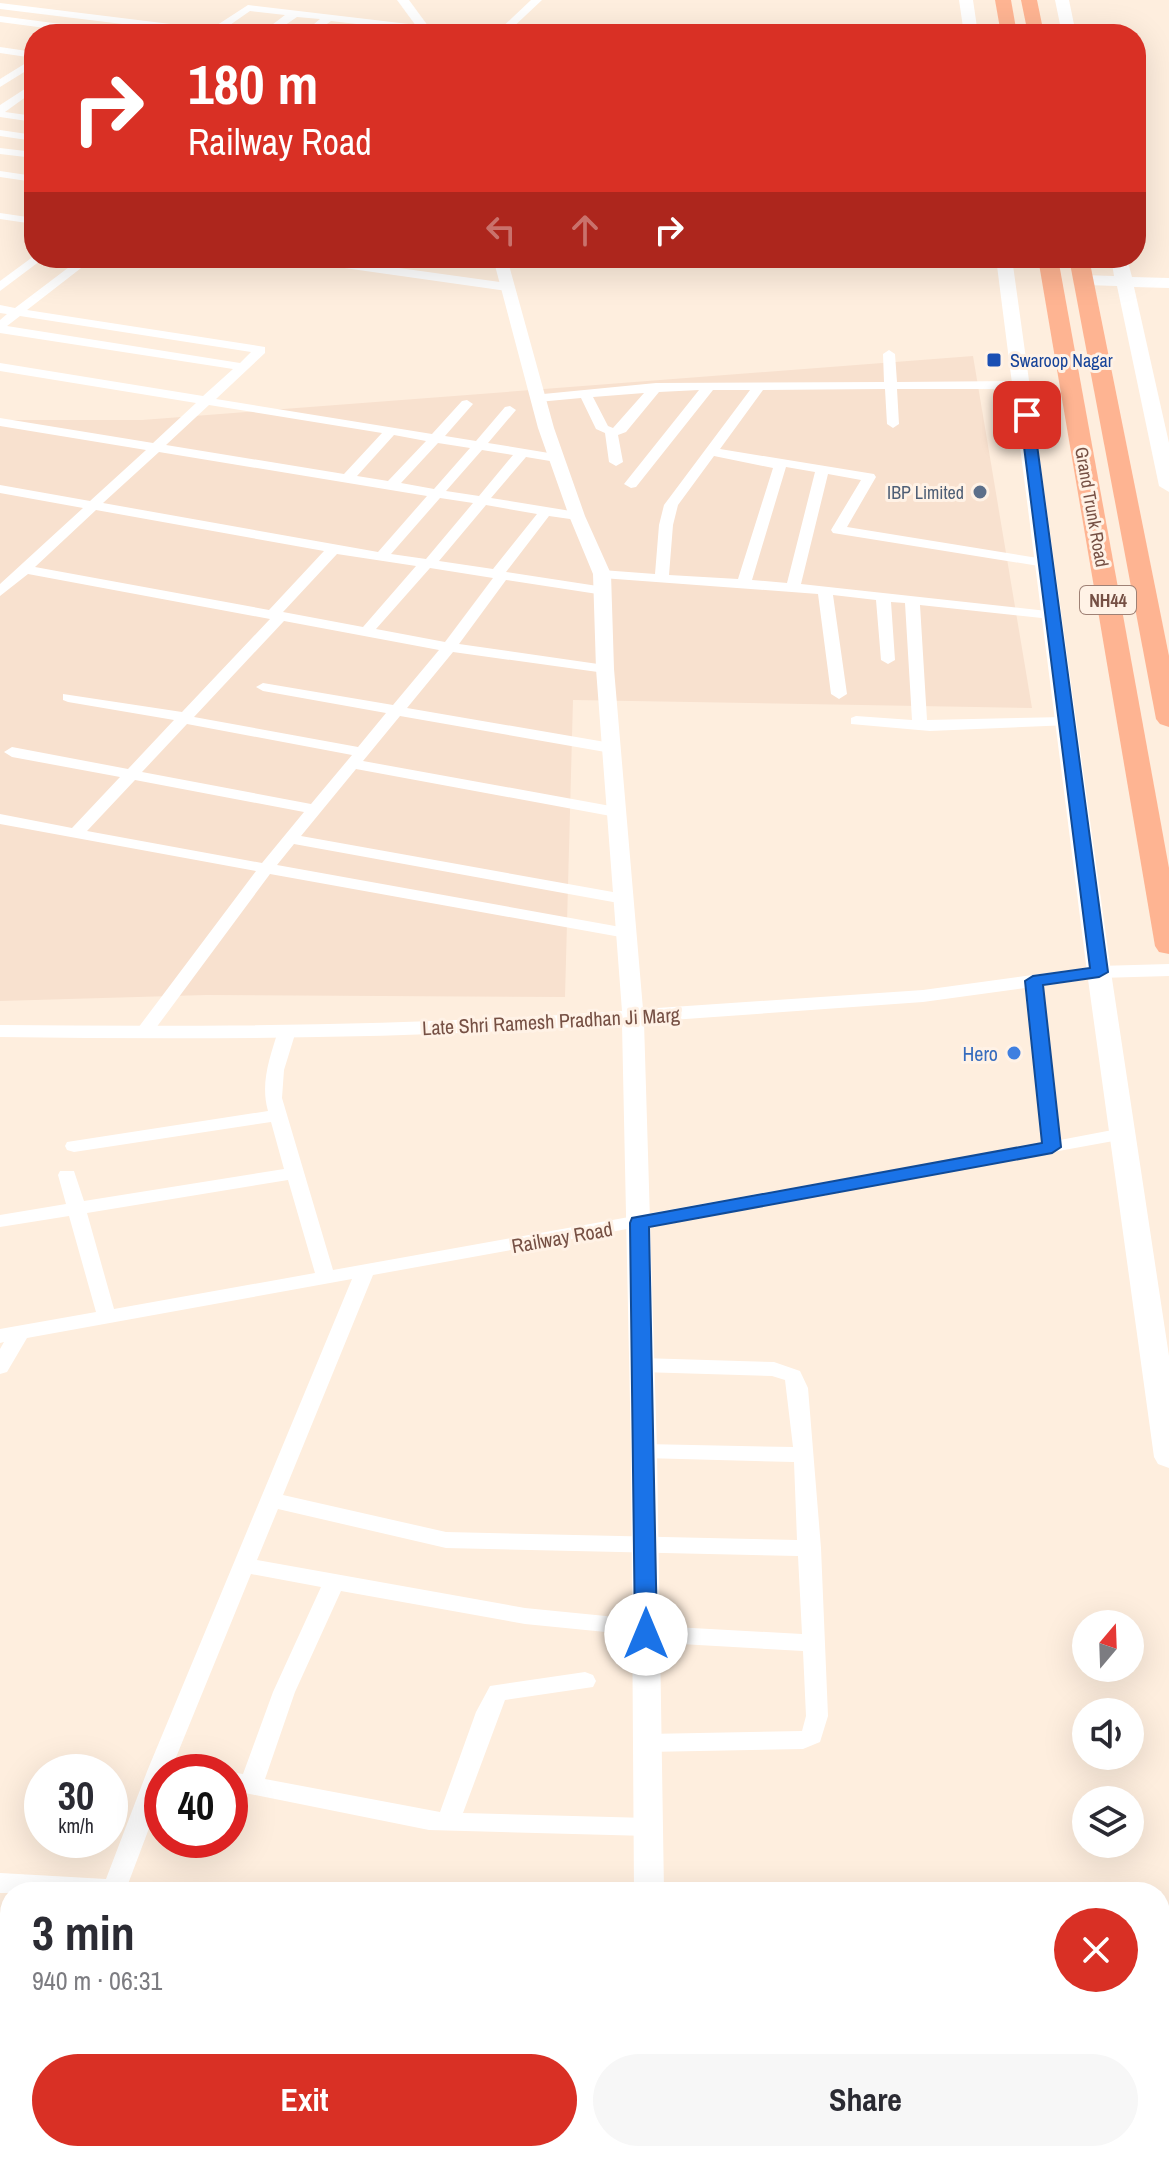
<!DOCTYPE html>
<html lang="en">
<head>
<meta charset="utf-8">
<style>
	:root { --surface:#fff; --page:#f7f7f7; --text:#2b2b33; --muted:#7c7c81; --accent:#d93025 }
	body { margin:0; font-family:"Archivo Narrow",sans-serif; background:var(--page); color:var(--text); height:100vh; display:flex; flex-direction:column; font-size:30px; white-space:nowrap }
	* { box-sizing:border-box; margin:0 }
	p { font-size:26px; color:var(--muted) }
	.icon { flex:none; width:44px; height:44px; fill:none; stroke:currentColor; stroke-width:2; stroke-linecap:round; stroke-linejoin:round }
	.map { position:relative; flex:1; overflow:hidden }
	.panel { position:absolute; left:0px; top:1882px; width:1170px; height:280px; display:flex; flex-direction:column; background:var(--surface); border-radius:32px 32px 0 0; box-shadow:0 8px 32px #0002 }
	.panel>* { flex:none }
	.top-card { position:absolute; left:24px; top:24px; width:1122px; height:244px; border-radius:32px; box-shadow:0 8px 32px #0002; background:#d93025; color:#fff; overflow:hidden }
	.needle { width:52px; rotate:19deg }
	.buttons { position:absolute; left:1072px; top:1610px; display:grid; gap:16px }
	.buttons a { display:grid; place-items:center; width:72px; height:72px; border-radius:50%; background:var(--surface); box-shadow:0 8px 32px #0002; font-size:40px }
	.speed { position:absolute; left:24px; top:1754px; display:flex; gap:16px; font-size:40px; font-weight:700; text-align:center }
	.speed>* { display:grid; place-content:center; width:104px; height:104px; border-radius:50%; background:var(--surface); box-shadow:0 8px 32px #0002; line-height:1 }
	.speed small { font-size:20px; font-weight:400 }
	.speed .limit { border:12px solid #d22; background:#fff; color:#111 }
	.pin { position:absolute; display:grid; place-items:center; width:68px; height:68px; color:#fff; margin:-34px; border-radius:16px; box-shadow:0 4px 12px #0006 }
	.me { position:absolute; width:88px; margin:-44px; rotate:0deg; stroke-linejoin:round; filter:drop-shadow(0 0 6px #0008) }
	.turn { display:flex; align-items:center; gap:28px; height:168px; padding:0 32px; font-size:36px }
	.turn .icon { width:104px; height:104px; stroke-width:2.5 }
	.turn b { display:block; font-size:56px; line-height:68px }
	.lanes { display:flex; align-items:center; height:76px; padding:0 32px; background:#0003; justify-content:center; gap:40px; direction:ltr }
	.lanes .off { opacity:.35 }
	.round { display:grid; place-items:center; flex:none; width:84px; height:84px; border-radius:42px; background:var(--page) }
	.overview { display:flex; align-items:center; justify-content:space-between; height:136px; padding:0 32px }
	h1 { font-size:48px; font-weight:700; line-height:60px }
	.action { display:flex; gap:16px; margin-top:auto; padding:16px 32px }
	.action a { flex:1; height:92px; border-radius:48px; background:var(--accent); color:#fff; font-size:32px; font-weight:700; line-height:92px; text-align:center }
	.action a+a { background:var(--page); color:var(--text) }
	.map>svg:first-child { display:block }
	.residential { fill:#f8e1cf }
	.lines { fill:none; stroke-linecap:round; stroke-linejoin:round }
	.minor { fill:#fff; fill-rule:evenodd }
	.tertiary { fill:#fff; fill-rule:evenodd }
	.secondary { fill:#fff; fill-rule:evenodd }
	.trunk { fill:#feb492; fill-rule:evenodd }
	.route { fill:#1a73e8; stroke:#114b97; stroke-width:2 }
	.transit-dot { fill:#1a4fb4; stroke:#fff2e6; stroke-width:3 }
	.service-dot { fill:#5c6f8a; stroke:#fff2e6; stroke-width:3 }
	.shop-dot { fill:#3f7fe0; stroke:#fff2e6; stroke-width:3 }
	.labels { text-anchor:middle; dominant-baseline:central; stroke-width:6; stroke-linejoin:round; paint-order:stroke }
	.far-transit-label { font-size:18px; fill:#164399; stroke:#fff2e6; text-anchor:start }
	.far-service-label { font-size:18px; fill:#4e5e75; stroke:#fff2e6; text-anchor:end }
	.far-street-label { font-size:18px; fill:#765044; stroke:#fff2e6 }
	.shield { fill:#fff2e6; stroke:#9f8175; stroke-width:2 }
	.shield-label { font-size:18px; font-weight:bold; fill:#765044 }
	.street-label { font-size:20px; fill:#765044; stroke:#fff2e6 }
	.shop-label { font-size:20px; fill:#366cbe; stroke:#fff2e6; text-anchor:end }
</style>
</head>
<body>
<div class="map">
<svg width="1169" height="2162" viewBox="0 0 1169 2162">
	<rect width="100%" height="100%" fill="#feeede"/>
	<polygon class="residential" points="973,356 1032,708 573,700 565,997 206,995 0,1001 0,420 142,420"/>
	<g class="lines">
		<g class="minor">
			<polygon points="531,0 542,0 506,34 495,34"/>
			<polygon points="0,3 211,29 248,5 468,31 473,34 443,34 331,21 313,34 302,34 320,19 297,17 272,34 260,34 285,15 250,11 217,34 204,34 0,9"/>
			<polygon points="0,16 114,31 119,34 91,34 0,22"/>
			<polygon points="0,47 34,52 34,66 0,87 0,79 34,58 0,53"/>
			<polygon points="34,83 34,91 5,112 34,116 34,122 0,117 0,105"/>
			<polygon points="0,130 34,135 34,141 0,136"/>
			<polygon points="0,148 34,152 34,158 0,154"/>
			<polygon points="0,171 34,176 34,182 0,177"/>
			<polygon points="0,213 34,218 34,224 0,219"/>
			<polygon points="34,256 34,258 44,258 0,291 0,281"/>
			<path d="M81,258h13l-67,52 238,37v6l-49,46 216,35 30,-33 5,-1 6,4 -28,32 31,5 29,-34 5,-1 6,4 -28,33 73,12 2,3 -7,4 -30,-5 -35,41 86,14 7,4 -7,4 -28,-4 -43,56 98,15 7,4 -7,4 -98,-15 -47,64 146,21 7,4 -7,4 -152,-21 -46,56 204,35 8,5 -8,5 -211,-37 -37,45 253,46 8,5 -8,5 -260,-48 -55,67 323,58 6,1 2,4 -2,4 -6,1 -330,-60 -17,21 349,63 6,1 2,4 -2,4 -6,1 -356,-64 -120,162h-12l-3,-4 3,-4 118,-157 -256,-47v-10l72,14 48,-51 -108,-20 -8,-5 8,-5 116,22 46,-49 -106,-18 -5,-2v-6l119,18 88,-93 -242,-45 -28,22v-12l83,-76 -83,-15v-8l90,16 56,-51 -146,-24v-8l153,25 43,-40 -196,-32v-8l203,33 30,-27 -233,-36v-13l7,-6 -7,-1v-8l15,3zM20,316l231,36 -11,11 -233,-37zM209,405l173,28 -38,41 -178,-29zM394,435l32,6 -38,40 -31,-5zM438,443l32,5 -36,41 -33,-6zM482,450l31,5 -34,41 -33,-5zM159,452l268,44 -49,56 -275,-49zM440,498l33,5 -47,56 -35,-5zM486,505l51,9 -44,55 -54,-8zM96,510l228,41 -55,59 -234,-43zM337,554l79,12 -53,61 -80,-15zM430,568l63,10 -48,64 -69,-13zM284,621l155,29 -46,55 -130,-22 -7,4 7,4 123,22 -28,34 -164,-30zM187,724l165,31 -41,49 -169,-32zM135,780l169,32 -42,51 -175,-32z"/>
			<polygon points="296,258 327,258 507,283 513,287 507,291 302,262"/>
			<path d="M889,350l6,4 2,28 126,-1 6,4 -6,4h-126l2,35 -6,4 -6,-4 -2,-35 -122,1 -43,59 154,25 2,3 -29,50 203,33 2,3 -7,4 -212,-34 -2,-3 30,-50 -33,-6 -27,110 255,28 2,3 -7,4 -131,-14 7,115 138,-3 5,2v6l-140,6 -79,-7v-6l5,-2 56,4 -7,-117 -14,-1 4,58 -7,4 -7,-4 -5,-60 -43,-5 14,99 -8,5 -8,-5 -13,-100 -216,-16 -7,-4 7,-4 53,4 4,-49 5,-20 86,-115h-37l-77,97 -5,1 -7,-4 75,-94 -40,2 -33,40 -8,3 5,27 -7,4 -7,-4 -4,-29 -9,-4 -15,-31 -43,4 -5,-1v-6l123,-12 228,-1 -1,-28zM644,393l-31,35 -5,-2 -15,-29zM714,456l59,12 -35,111 -69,-4 4,-50 5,-20zM786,467l29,5 -28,111 -35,-3z"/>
			<path d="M1033,976l9,5 18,159 63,-12 9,6 -2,4 -757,137 -90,220 163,37 351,8 -3,-78 -150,-4 -7,-2 -3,-5 3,-5 7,-2 149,3 -8,-67 -13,-4 -131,-4 -7,-2 -3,-5 3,-5 7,-2 133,4 26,9 8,17 13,160 7,168 -8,26 -17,7 -156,3 -8,-3 -4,-6 4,-6 8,-3 155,-3 4,-15 -3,-65 -157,-9 -8,-2 -2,-5 -111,-11 -184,-33 -46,101 -30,87 175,33 36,-100 14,-26 95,-14 8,3 3,6 -3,6 -88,13 -42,113 185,5 8,2 4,7 -4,7 -8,2 -219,-6 -199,-40v-18l13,2 30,-82 48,-105 -70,-13 -81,198h-8v22l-37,98 -125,1v-20l106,6 42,-110 204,-490 -325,59 -20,34 -7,2v-25l4,-7 -4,1v-14l96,-17 -27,-96 -69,11v-12l66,-11 -8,-29 2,-4h14l10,30 200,-32 -13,-47 -197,30 -7,-2 -2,-4 2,-4 201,-31c-8,-28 2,-54 10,-80l9,-5 6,1 3,4 -12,39 -2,28 51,172 709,-127 -18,-162zM288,1180l27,93 -201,36 -27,-96zM278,1509l168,39 352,8 4,78 -146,-8 -10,-6 -121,-12 -268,-48z"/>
			<rect x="0" y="2059" width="10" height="22"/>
			<polygon points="10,2119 10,2152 14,2152 9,2162 0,2162 0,2124"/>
			<rect x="823" y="2152" width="26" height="10"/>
		</g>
		<g class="tertiary">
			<polygon points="397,0 409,0 434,34 422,34"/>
			<path d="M493,258h14l47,170 31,88 26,58 3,95 29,340 280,-19 176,-24 70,-2v12l-70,2 -176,24 -279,20 13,429 7,441h-30l-3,-441 -9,-427c-207,15 -414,16 -622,13v-12c207,2 415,1 622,-14l-26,-342 -3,-95 -24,-58 -31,-88z"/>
			<polygon points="546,2152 578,2152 574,2162 542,2162"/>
		</g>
		<g class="secondary">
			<polygon points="959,0 973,0 978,34 964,34"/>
			<polygon points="1055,0 1069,0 1076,34 1062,34"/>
			<polygon points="996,258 1012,258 1111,972 1169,1356 1169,1468 1158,1464 1154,1457 1087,972"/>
			<polygon points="1111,258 1127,258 1132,277 1169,278 1169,288 1134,287 1169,443 1169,492 1159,486 1117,286 1084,285 1075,280 1084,275 1114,276"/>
		</g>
		<g class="trunk">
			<polygon points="995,0 1011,0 1017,34 1001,34"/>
			<polygon points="1021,0 1037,0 1044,34 1028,34"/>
			<polygon points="1038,258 1058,258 1169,868 1169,954 1159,952 1155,946"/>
			<polygon points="1069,258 1089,258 1169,656 1169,727 1160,724 1156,719"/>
		</g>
	</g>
	<polygon class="route" points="1027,411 1033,415 1108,972 1099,977 1043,985 1061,1147 1052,1153 649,1227 657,1634 654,1640 646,1643 638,1640 635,1634 630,1223 632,1218 1042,1143 1025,981 1033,976 1090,968 1020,415"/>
	<rect class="transit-dot" x="986" y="352" width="16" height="16" rx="4"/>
	<circle class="service-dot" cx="980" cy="492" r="8"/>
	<circle class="shop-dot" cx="1014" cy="1053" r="8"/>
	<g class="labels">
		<g class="far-transit-label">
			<text x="1010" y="360">Swaroop Nagar</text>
		</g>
		<g class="far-service-label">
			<text x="964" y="492">IBP Limited</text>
		</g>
		<g class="far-street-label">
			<text transform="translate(1092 507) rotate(80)">Grand Trunk Road</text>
		</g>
		<rect class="shield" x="1080" y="586" width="56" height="28" rx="6"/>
		<g class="shield-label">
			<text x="1108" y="600">NH44</text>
		</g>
		<g class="street-label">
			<text transform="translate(551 1021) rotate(-3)">Late Shri Ramesh Pradhan Ji Marg</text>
			<text transform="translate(562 1237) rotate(-10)">Railway Road</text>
		</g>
		<g class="shop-label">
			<text x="998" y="1053">Hero</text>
		</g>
	</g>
</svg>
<div class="buttons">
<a><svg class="needle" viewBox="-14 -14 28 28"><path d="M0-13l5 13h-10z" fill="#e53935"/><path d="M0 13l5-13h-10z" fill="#7c7c81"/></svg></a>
<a><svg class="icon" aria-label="sound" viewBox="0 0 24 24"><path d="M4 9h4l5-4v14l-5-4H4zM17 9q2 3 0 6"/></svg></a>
<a><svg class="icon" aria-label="layers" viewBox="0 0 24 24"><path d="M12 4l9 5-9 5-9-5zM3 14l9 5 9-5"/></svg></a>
</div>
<div class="speed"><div>30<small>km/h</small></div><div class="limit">40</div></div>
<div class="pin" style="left:1027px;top:415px;background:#d93025"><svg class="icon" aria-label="arrive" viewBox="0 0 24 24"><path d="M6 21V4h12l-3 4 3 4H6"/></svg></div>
<svg class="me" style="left:646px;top:1634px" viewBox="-20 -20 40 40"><circle r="19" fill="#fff"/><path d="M0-13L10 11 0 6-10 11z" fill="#1a73e8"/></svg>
<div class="top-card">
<div class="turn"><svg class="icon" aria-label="right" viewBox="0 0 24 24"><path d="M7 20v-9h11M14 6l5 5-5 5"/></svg><div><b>180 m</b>Railway Road</div></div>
<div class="lanes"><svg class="icon off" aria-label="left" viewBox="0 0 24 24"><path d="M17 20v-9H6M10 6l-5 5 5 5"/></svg><svg class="icon off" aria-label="ahead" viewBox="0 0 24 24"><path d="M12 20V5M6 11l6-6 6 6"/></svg><svg class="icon" aria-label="right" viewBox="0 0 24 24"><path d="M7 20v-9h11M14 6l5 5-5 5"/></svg></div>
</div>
<section class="panel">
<div class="overview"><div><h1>3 min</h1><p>940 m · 06:31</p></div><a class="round" style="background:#d93025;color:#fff"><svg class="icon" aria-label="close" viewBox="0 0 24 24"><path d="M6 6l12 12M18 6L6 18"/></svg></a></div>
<div class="action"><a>Exit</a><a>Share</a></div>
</section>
</div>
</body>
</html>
